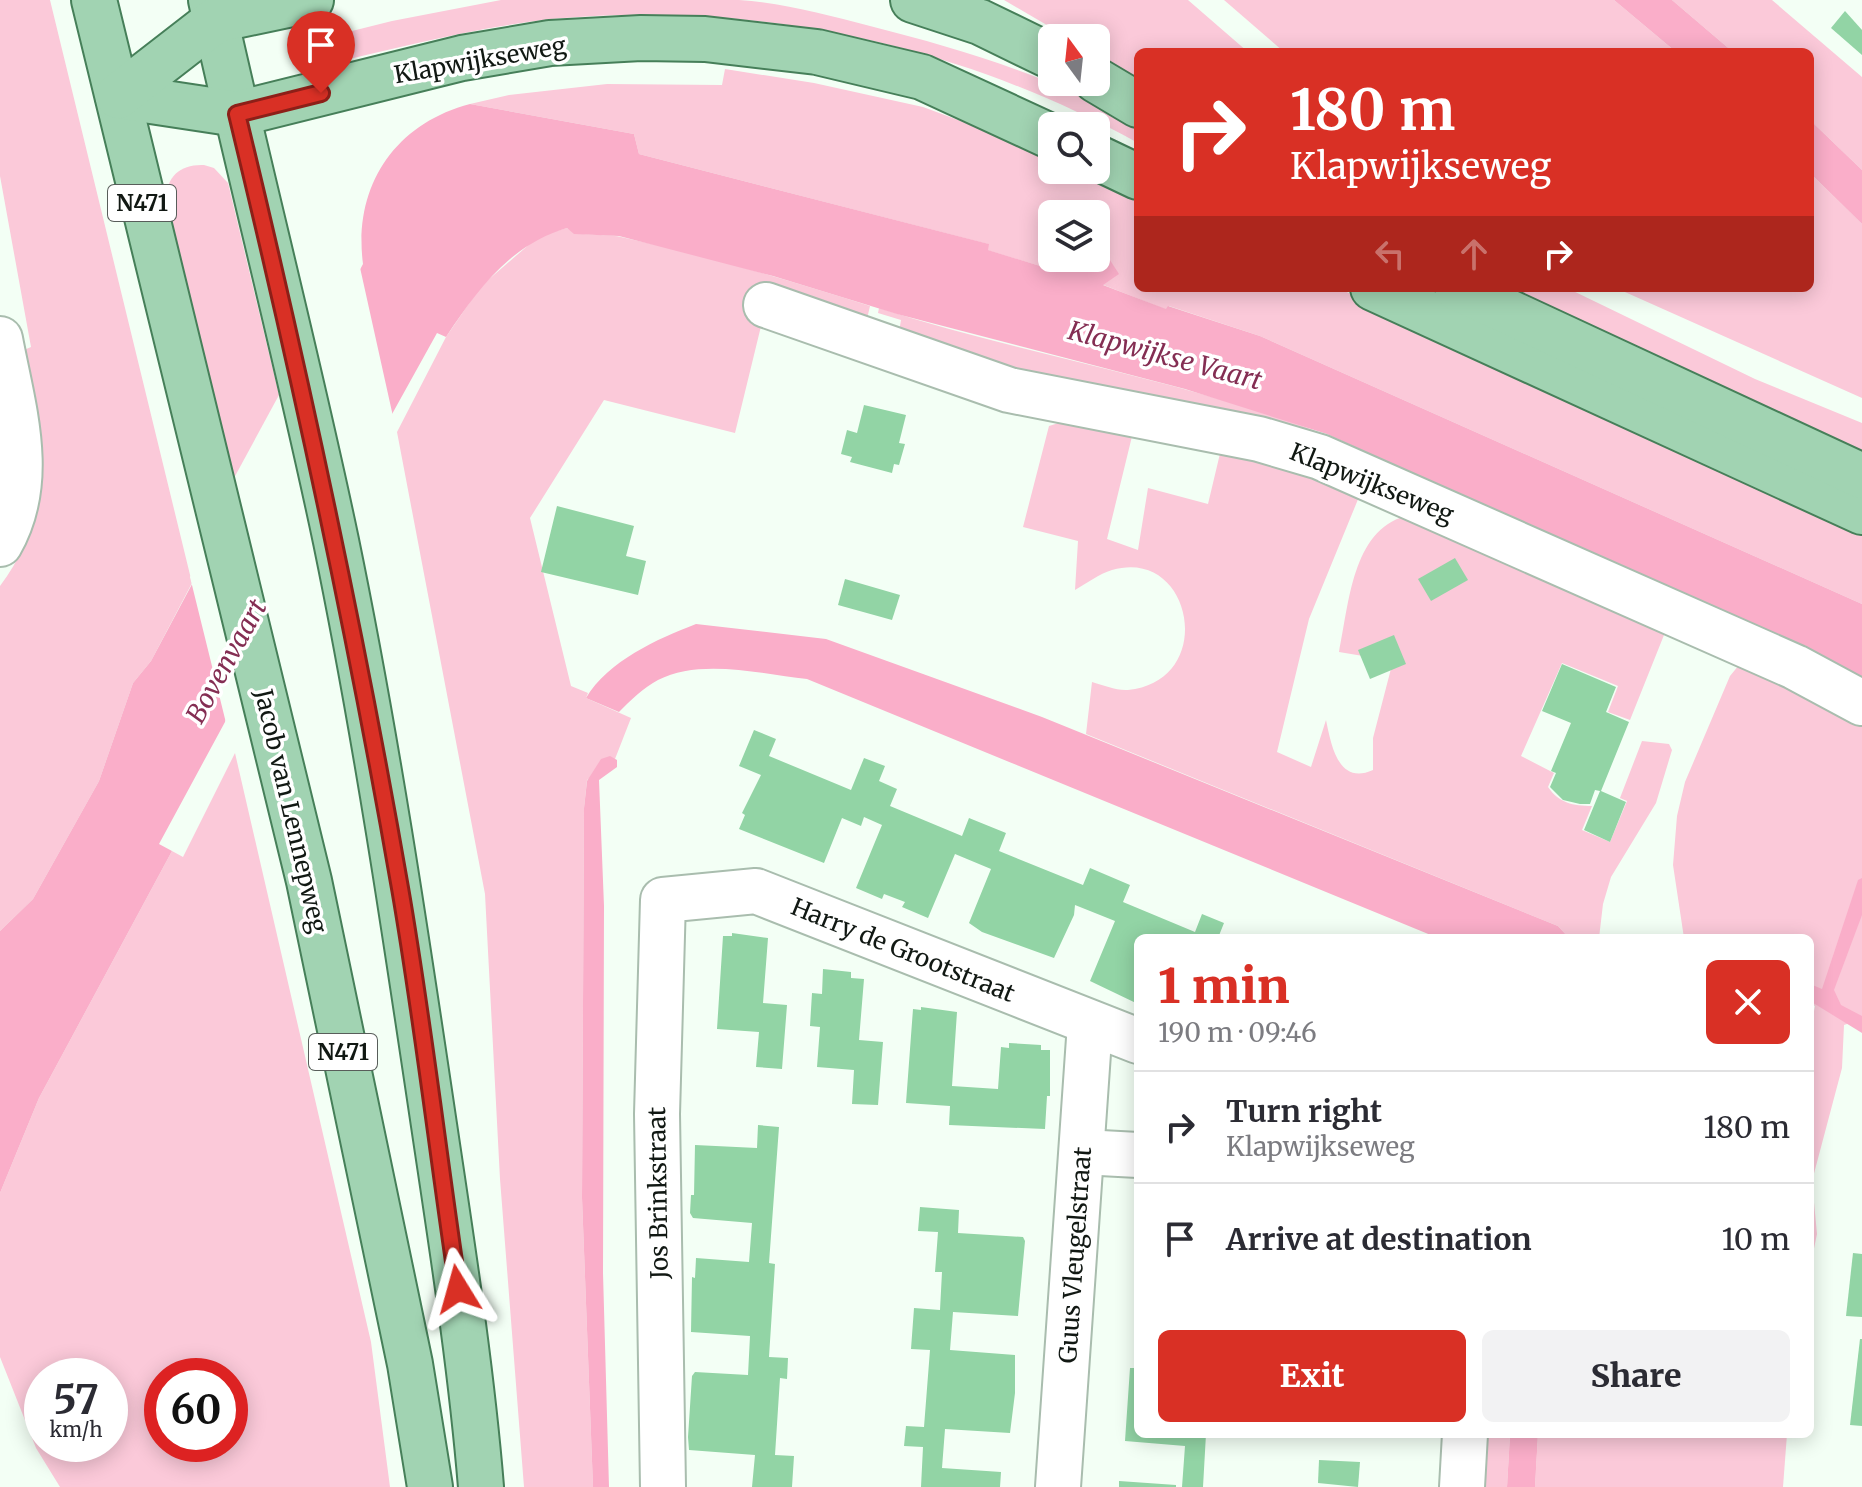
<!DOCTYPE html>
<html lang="en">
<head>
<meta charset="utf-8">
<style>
	:root { --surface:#fff; --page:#f2f2f3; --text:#2b2b33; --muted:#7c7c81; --line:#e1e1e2; --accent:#d93025 }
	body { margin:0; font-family:Merriweather,serif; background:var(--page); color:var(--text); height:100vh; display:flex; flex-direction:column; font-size:30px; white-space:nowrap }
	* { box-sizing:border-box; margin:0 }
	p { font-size:26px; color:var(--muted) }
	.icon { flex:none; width:44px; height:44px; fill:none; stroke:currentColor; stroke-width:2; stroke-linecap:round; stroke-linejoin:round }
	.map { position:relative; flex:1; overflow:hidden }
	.drawer { position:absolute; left:1134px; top:934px; width:680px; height:504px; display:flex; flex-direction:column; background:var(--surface); border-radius:12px; box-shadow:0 4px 20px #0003 }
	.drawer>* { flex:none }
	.guide { position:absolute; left:1134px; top:48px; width:680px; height:244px; border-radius:12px; box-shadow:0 4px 20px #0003; background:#d93025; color:#fff; overflow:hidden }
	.needle { width:52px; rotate:345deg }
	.tools { position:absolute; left:1038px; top:24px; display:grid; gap:16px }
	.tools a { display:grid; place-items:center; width:72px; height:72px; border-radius:12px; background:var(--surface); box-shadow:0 4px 20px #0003; font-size:40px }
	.speed { position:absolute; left:24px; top:1358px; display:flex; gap:16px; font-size:40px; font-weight:700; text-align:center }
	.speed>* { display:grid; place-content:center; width:104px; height:104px; border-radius:50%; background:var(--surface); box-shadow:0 4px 20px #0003; line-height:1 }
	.speed small { font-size:20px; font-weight:400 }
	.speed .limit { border:12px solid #d22; background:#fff; color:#111 }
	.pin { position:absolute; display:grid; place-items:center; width:68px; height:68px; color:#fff; margin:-82px -34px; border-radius:50% 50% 50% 0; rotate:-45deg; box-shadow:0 0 8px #0007 }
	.pin .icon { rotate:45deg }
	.me { position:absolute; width:88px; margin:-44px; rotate:352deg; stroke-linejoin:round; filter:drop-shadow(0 0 6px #0008) }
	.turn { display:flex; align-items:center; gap:28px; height:168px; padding:0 24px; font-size:36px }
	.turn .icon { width:104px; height:104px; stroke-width:2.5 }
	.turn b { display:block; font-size:56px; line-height:68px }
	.lanes { display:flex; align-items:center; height:76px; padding:0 24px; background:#0003; justify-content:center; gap:40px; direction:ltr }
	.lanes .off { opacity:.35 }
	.round { display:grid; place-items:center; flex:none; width:84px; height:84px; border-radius:12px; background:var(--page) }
	.overview { display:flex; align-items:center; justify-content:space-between; height:136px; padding:0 24px }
	h1 { font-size:48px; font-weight:800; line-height:60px; color:var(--accent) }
	.cta { display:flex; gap:16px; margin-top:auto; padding:16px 24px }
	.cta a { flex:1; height:92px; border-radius:12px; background:var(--accent); color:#fff; font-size:32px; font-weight:800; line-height:92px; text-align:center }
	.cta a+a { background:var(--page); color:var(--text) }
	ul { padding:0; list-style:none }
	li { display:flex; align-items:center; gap:24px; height:112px; padding:0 24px; border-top:2px solid var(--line) }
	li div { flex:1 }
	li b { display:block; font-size:30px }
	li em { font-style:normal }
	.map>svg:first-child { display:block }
	.green { fill:#fbc9d9; fill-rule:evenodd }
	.water { fill:#faaec9 }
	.pier { fill:#f3fff5 }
	.building { fill:#92d4a5 }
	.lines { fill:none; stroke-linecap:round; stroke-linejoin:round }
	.minor-casing { stroke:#a9bdae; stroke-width:48 }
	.major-casing { stroke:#467f59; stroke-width:48 }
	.minor { stroke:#fff; stroke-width:44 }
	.major { stroke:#a1d3b2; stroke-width:44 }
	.route-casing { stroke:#8d1f18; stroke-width:20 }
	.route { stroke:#d93025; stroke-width:14 }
	.labels { text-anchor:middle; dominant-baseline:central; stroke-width:7; stroke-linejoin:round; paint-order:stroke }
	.shield { fill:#fff; stroke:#585d5a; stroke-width:2 }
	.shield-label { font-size:22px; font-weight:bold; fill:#111813 }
	.street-label { font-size:24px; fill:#111813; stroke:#fff }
	.water-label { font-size:26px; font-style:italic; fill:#842e53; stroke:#fff }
</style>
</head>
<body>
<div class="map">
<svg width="1862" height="1487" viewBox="0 0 1862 1487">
	<rect width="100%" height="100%" fill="#f3fff5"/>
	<g class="green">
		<path d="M0,0h50l142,583 -41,78 -18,22 -34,98 -66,118 -33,32v-345c58,-76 38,-152 24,-236l7,-3 -31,-171z"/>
		<path d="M501,0c78,0 159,0 238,0 44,3 88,15 131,26 95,24 183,51 268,99v18c-180,-99 -381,-143 -587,-124 -79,9 -155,29 -231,47l-10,-7 -2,-10 4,-8 80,-20z"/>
		<polygon points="1004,0 1188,0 1248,52 1138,52 1138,86 1096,57 1096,38 1069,38"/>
		<polygon points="1224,0 1614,0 1676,52 1284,52"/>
		<polygon points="1672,0 1772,0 1862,77 1862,170 1810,120 1810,52 1733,52"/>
		<polygon points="725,69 814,83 923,107 1052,155 1052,170 1088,170 1138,193 1138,288 1338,288 1810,507 1862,526 1862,604 1260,336 1169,306 1167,310 1081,276 1092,267 1087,258 1096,258 1096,214 1052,214 1052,258 1070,258 1053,270 987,250 988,244 639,154 634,134 470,104 509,95 607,84 722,85"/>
		<path d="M204,165l10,3 14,15 51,212 -45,83 -68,-278c0,-24 15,-36 38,-35z"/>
		<polygon points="1810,173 1862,224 1862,398 1616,288 1810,288"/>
		<path d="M567,228c14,10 37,5 54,9 84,18 167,43 249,69l-3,13 -104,-1 -28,115 -131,-33 -74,118 41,168 17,7 -2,5 45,20 -16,41 -28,21 -3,28 -2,390 11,289h-69l-24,-308 -15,-285 -88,-462 49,-95 35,-51 58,-50z"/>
		<polygon points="1487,288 1567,288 1755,379 1862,423 1862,466"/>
		<path d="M879,308c130,42 265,65 395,108 73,24 143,59 213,92l-319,-97 -270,-73 3,-18 -23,-7z"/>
		<path d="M1065,421l70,3 -28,115 31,11 10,-62 60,16 15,-63 138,51 -52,127 -32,133 34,15 15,-47c5,24 12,66 47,50v-32l20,-77 -54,-9c10,-47 13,-122 67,-136l260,114 -36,90 -22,-8 10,-26 -56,-23 -41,93 33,17 -6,14c11,16 25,19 44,19l-10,24 28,12 17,-41 -7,-3 22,-57 27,3 3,6 -16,53 -45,74 -8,27 -4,34h-30l-11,-12 -472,-192 6,-52c11,3 25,9 36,8 90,-9 65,-144 -16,-120 -13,4 -25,13 -37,20l3,-49 -55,-14 26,-101z"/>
		<polygon points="1739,665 1862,713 1862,1019 1844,1025 1842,1068 1812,1181 1817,1234 1810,1268 1810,1032 1815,1006 1810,1003 1810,938 1684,938 1673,865 1677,816 1685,782 1730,676"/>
		<path d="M235,753l136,589 19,145h-330l-24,-39 -36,-91v-164l39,-95 133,-247 11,6zM42,1376h68v68h-68zM162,1376h68v68h-68z"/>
		<polygon points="1482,1434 1510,1434 1507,1487 1478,1487"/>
		<polygon points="1538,1434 1787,1434 1783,1487 1535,1487"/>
	</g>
	<g class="water">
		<polygon points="1614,0 1672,0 1733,52 1676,52"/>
		<path d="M470,104l164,30 5,20 350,90 -1,6 65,20 17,-12h17l6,10 15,-11 11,17 -16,11 63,24 2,-3 92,30 602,268v75l-535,-245 -142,-45 -288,-75 -124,-38 -154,-40 -45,-2 -7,-6c-57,17 -89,61 -121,109l-9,-4 -208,375 -4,14 -66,122 13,7 -133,247 -39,95v-262l33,-32 66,-118 34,-98 18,-22 212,-397c-10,-77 31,-140 107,-160z"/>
		<polygon points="1810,120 1862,170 1862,224 1810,173"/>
		<path d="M696,624l130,15 216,78 516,209 11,12h-131l-631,-259c-45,-5 -107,-21 -149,1 -15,8 -27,20 -39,32l-33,-14c22,-37 71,-59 110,-74z"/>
		<polygon points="610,756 617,760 617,767 599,780 604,906 603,1273 609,1487 593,1487 582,1198 584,808 587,781 601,759"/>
		<polygon points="1862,878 1862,915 1834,990 1841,1005 1862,1016 1862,1033 1810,1001 1810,984 1822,989 1858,880"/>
		<polygon points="1510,1434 1538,1434 1535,1487 1507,1487"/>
	</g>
	<polygon class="pier" points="359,263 394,421 233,710 227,727 190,577"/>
	<g class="building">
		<polygon points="1845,11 1862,30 1862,55 1831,28"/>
		<polygon points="864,405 906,415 899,443 905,444 899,465 894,464 892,473 850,462 852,457 841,454 847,430 857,433"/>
		<polygon points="557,506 634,526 626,556 646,561 638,595 541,572"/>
		<polygon points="1455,558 1468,580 1431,601 1418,579"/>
		<polygon points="845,579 900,595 892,620 838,605"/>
		<polygon points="1394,635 1406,664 1370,679 1358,650"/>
		<polygon points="1562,664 1616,687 1606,712 1629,722 1601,791 1626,802 1610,842 1584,830 1600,791 1595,790 1590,804 1580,804 1563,800 1550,787 1556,773 1551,771 1571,723 1542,711"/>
		<polygon points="754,730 776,739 769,756 851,790 864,758 885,766 879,781 897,789 890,806 962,836 969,818 1006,833 999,851 1083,885 1090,868 1130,885 1123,902 1195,932 1202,914 1224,923 1218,938 1138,938 1138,1004 1090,981 1115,921 1075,905 1074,915 1054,958 982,932 969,923 991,869 955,854 928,918 902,907 905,902 884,894 882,899 856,888 882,825 864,817 861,826 842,818 824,863 739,829 745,815 742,813 761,775 739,766"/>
		<polygon points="732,933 768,938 763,1003 787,1005 782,1069 756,1067 759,1032 717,1029 723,936 732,936"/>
		<polygon points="823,969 851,972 851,978 864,979 859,1040 883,1042 878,1105 852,1104 854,1070 817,1067 820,1027 810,1026 812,993 822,994"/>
		<polygon points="921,1007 957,1012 952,1086 998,1089 1001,1047 1009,1048 1009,1043 1041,1045 1041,1050 1050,1050 1050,1096 1047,1096 1045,1129 949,1125 950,1106 906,1103 913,1009 921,1010"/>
		<polygon points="758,1125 779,1127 769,1263 775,1264 769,1357 788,1358 787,1379 780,1378 775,1455 794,1456 792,1487 752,1487 755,1455 689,1450 688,1437 692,1376 695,1372 748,1375 750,1336 691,1332 692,1277 695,1278 696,1258 749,1262 752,1223 693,1218 690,1213 691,1195 694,1195 695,1145 757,1148"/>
		<polygon points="920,1207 959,1210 958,1233 1023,1237 1025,1241 1018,1316 953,1312 950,1350 1015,1355 1015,1393 1010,1433 945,1429 942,1468 1001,1472 1000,1487 921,1487 923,1447 904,1446 906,1426 924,1427 930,1350 911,1349 914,1308 940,1310 942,1272 935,1272 938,1232 918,1231"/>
		<polygon points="1853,1253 1862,1254 1862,1317 1846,1316"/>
		<polygon points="1860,1339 1862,1339 1862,1426 1850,1425"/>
		<polygon points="1130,1368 1138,1368 1138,1434 1206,1434 1203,1487 1182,1487 1185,1446 1125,1441"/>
		<polygon points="1319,1460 1360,1462 1358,1487 1318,1483"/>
		<polygon points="1119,1481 1176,1485 1176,1487 1119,1487"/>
	</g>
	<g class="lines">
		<defs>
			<g id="minor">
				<polyline points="766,305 1009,390 1259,439 1320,457 1795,667 1862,703"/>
				<path d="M0,339c13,69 37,141 0,205"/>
				<polyline points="1082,1152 1138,1155"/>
				<polyline points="663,1487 657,1114 663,900 756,891 1138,1041"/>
				<polyline points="1058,1487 1090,1024"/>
				<polyline points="1462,1487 1465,1434"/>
			</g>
			<g id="major">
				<polyline points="94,0 309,881 410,1364 430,1487"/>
				<path d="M211,0c40,181 87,360 125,541 40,194 69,389 98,584 18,121 37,241 47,362"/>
				<polyline points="913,0 980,22 1052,57"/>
				<polyline points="1096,80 1138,105"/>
				<polyline points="118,96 237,114 462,58 550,43 641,38 705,39 817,52 922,77 1052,137"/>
				<polyline points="118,96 216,20 311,0"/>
				<polyline points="1096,157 1138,177"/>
				<polyline points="1373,288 1862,512"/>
				<polyline points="1457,288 1862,476"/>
			</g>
		</defs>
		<use href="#minor" class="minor-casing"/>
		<use href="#major" class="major-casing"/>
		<use href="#minor" class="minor"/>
		<use href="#major" class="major"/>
	</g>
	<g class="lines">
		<defs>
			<path id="route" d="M321,93l-84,21c62,256 118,514 163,774 23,133 38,267 58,401"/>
		</defs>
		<use href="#route" class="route-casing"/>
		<use href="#route" class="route"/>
	</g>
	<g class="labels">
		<g class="shield">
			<rect x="108" y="185" width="68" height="36" rx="6"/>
			<rect x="309" y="1034" width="68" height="36" rx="6"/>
		</g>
		<g class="shield-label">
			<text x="142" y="203">N471</text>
			<text x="343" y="1052">N471</text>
		</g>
		<g class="street-label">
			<text transform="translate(480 60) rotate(-10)">Klapwijkseweg</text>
			<text transform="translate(1372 483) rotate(22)">Klapwijkseweg</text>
			<text transform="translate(291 811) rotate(77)">Jacob van Lennepweg</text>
			<text transform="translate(903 950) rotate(22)">Harry de Grootstraat</text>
			<text transform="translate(658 1193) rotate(-91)">Jos Brinkstraat</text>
			<text transform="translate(1075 1255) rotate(-86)">Guus Vleugelstraat</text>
		</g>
		<g class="water-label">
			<text transform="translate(1165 355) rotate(15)">Klapwijkse Vaart</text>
			<text transform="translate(226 661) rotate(-61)">Bovenvaart</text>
		</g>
	</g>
</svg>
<div class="tools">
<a><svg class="needle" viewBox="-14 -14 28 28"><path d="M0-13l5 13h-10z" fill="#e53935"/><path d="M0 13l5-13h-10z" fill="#7c7c81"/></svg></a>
<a><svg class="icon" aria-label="search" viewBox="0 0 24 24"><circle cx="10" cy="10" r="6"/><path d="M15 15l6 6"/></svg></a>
<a><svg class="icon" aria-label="layers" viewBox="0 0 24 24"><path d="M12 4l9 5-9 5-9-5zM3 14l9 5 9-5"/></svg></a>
</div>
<div class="speed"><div>57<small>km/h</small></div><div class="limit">60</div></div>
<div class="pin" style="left:321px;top:93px;background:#d93025"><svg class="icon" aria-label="arrive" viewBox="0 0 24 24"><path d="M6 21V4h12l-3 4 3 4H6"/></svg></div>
<svg class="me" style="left:458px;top:1289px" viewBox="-20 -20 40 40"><path d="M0-17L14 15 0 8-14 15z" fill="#d93025" stroke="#fff" stroke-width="4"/></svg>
<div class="guide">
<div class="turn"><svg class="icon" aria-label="right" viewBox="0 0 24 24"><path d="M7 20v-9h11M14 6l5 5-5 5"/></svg><div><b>180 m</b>Klapwijkseweg</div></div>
<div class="lanes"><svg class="icon off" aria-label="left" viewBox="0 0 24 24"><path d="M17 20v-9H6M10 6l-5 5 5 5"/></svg><svg class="icon off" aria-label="ahead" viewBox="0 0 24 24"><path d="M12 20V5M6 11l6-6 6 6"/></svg><svg class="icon" aria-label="right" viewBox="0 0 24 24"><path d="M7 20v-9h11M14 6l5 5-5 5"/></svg></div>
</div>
<section class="drawer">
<div class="overview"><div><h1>1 min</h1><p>190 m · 09:46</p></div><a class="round" style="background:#d93025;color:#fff"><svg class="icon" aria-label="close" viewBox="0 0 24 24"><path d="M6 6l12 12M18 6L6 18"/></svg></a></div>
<ul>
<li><svg class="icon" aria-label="right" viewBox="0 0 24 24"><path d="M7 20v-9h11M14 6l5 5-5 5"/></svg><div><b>Turn right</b><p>Klapwijkseweg</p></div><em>180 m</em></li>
<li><svg class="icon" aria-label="arrive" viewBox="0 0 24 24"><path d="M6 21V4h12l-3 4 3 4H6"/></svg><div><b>Arrive at destination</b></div><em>10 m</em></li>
</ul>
<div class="cta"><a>Exit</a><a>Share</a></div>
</section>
</div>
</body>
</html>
